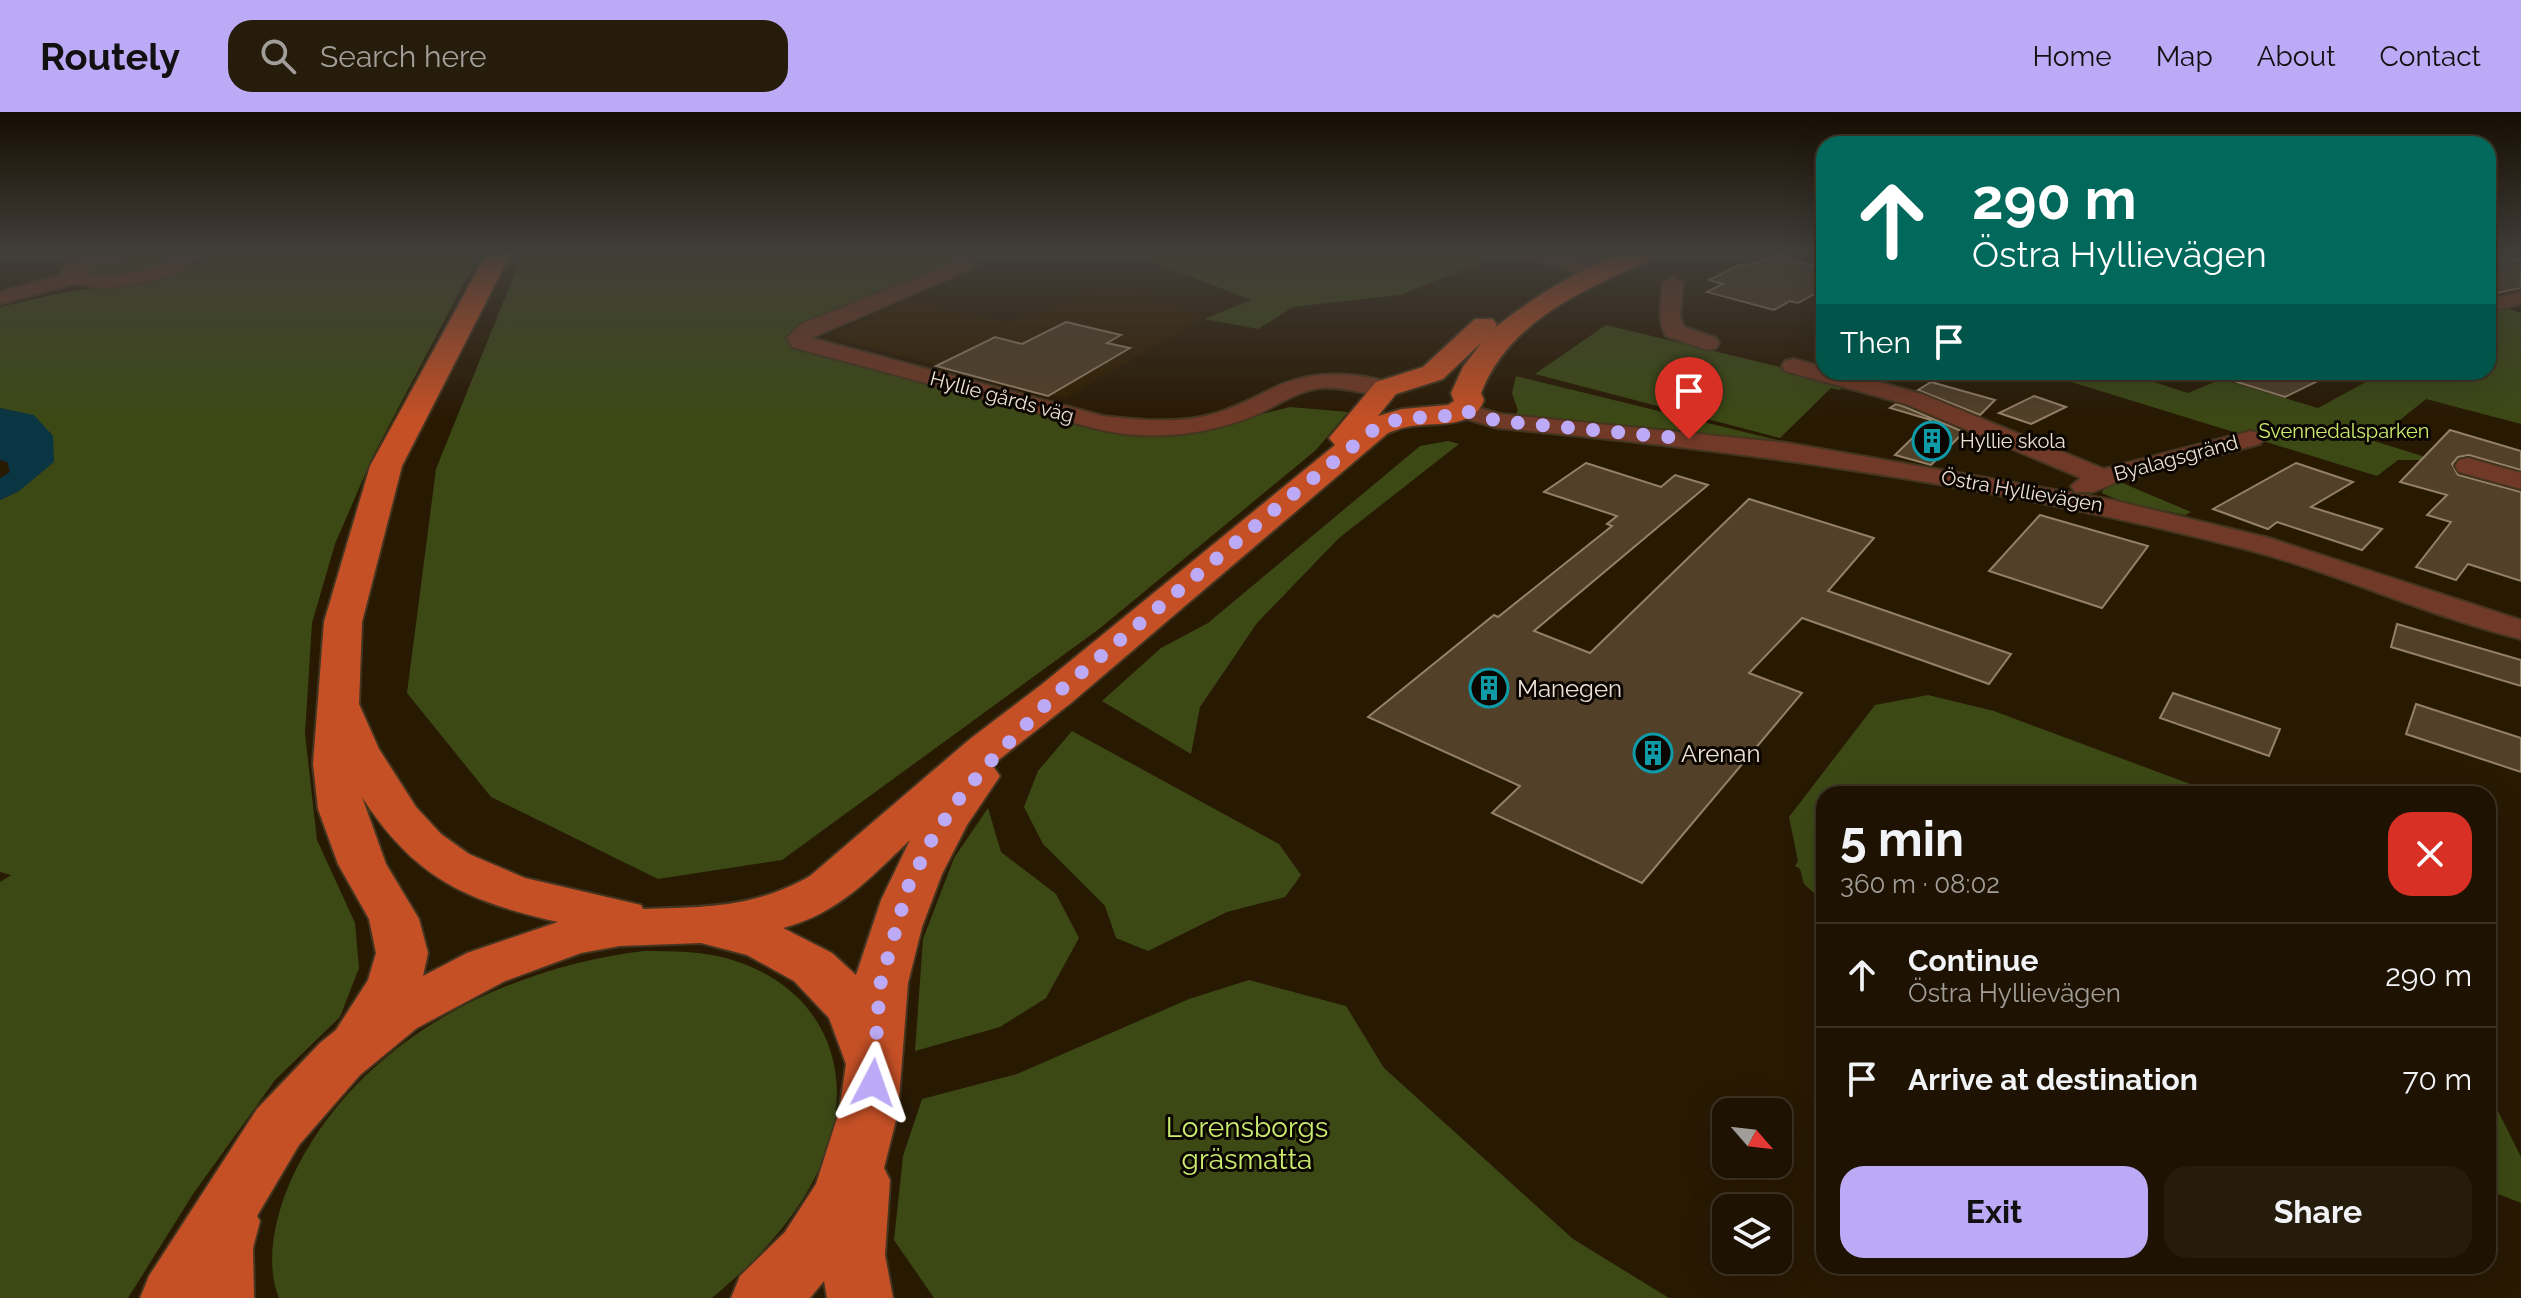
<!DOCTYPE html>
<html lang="en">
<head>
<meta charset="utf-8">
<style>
	:root { --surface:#1e1302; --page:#261c0c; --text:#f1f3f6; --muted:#a19e99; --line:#3c3224; --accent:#bcaaf6 }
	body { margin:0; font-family:Raleway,sans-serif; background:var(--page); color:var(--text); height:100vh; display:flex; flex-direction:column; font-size:30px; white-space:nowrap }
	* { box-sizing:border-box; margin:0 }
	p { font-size:26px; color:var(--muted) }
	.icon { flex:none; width:44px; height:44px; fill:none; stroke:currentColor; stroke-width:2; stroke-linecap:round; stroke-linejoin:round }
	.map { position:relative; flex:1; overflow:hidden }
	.details { position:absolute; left:1816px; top:674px; width:680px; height:488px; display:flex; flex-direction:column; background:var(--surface); border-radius:24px; box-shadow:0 8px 32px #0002,0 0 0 2px var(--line) }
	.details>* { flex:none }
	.guide { position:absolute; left:1816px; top:24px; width:680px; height:244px; border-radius:24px; box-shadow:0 8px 32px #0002,0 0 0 2px var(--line); background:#00695c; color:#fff; overflow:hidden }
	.needle { width:52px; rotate:118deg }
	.tools { position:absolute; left:1712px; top:986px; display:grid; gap:16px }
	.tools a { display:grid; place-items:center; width:80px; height:80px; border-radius:16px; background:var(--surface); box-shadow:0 8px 32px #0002,0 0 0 2px var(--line); font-size:40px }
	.pin { position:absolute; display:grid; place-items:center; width:68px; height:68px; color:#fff; margin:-82px -34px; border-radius:50% 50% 50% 0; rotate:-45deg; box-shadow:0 0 8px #0007 }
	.pin .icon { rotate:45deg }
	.me { position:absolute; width:88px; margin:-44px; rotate:4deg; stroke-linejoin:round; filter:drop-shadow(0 0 6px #0008) }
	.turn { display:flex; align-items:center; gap:28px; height:168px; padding:0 24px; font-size:36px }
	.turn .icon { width:104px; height:104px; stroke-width:2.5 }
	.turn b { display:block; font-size:56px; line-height:68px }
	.then { display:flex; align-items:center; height:76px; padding:0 24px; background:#0003; gap:16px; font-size:30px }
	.round { display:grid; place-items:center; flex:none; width:84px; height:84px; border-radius:24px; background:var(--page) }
	.summary { display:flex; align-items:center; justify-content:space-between; height:136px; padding:0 24px }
	h1 { font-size:48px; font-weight:700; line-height:60px }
	.button { display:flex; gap:16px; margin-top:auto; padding:16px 24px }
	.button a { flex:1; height:92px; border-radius:24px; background:var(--accent); color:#111; font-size:32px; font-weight:700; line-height:92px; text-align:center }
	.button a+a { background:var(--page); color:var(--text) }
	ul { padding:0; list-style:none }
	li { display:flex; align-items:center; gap:24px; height:104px; padding:0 24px; border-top:2px solid var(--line) }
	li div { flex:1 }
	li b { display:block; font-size:30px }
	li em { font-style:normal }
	header { display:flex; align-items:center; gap:48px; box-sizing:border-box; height:112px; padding:0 40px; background:var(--accent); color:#111 }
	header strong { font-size:38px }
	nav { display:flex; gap:44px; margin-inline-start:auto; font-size:28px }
	.search { width:560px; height:72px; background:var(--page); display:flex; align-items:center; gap:20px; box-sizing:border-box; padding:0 28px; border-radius:24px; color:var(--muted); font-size:30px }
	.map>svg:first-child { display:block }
	.built { fill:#311d00 }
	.green { fill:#3c4915 }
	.water { fill:#0a3542 }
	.building { fill:#524029; stroke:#958168; stroke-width:2 }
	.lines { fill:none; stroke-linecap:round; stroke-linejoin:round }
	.minor-casing { stroke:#443520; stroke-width:4 }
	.major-casing { stroke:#443520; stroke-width:4 }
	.minor { fill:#713927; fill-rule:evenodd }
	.major { fill:#c55026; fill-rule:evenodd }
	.route { stroke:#bcaaf6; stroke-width:14; stroke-dasharray:0 25.2 }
	.labels { text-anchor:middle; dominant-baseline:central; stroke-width:6; stroke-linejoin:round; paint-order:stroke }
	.far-street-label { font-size:20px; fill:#ede2d5; stroke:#0c0601 }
	.far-park-label { font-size:20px; fill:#cbed6e; stroke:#0c0601 }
	.far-poi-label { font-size:20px; fill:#ede2d5; stroke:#0c0601; text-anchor:start }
	.poi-label { font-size:24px; fill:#ede2d5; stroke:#0c0601; text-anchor:start }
	.near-park-label { font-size:28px; fill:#cbed6e; stroke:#0c0601 }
</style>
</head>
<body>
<header>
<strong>Routely</strong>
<div class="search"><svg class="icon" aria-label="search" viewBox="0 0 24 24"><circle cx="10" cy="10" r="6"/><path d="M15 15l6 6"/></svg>Search here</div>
<nav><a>Home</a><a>Map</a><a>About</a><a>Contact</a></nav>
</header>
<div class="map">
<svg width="2521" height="1186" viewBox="0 0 2521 1186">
	<rect width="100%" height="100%" fill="#281903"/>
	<polygon class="built" points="1120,171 1205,205 1064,287 837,227 835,220 907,187 1008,210 1029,199 1038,201 1104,172"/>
	<g class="green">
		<path d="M164,141l10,3v4l-41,15h-41l-4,-3c16,-19 53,-19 76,-19z"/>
		<path d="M222,141h258l-107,203 -38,88 -23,79 -7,111 12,106 38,83 4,45 -19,49 -65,63 -82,114 -65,104h-128v-416l11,-7 -11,-3v-372l19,-9 15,-75 -34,-8v-101c22,-5 44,-11 67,-15 55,-9 105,-9 155,-39z"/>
		<polygon points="523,141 1018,141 993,150 973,144 892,176 796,218 789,227 796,238 1097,317 1198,318 1290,295 1348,300 1316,338 1099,517 782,748 658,767 491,685 407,581 436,357"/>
		<polygon points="1130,141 1506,141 1400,183 1293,195 1258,217 1204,207 1251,188"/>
		<polygon points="2488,190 2521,201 2521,312 2426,287 2374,329 2435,348 2398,348 2377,364 2055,265 2025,260 2123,260 2188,281 2221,267 2318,296 2384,260 2488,260"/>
		<polygon points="1606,213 1846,271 1840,278 1831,276 1780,326 1535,262"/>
		<polygon points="1516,264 1830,341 1670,317 1512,305 1518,299 1512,281"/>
		<polygon points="1448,329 1459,332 1339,426 1257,511 1200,595 1191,642 1102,589 1161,536 1208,511 1420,334"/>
		<polygon points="2120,370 2191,400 2185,403 2123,390 2102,381 2105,374"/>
		<polygon points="1928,583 1994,599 2217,682 1824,682 1824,790 1804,772 1800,757 1795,754 1798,749 1789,705 1875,593"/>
		<polygon points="1072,619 1279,732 1301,763 1285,785 1227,800 1148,839 1116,826 1105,794 1043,732 1024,695 1038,659"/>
		<polygon points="988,696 1001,740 1056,782 1079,826 1046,886 1000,915 915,939 923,827 954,746"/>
		<path d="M644,839c29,0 58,0 85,8 97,28 132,117 91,208 -23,52 -65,95 -108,131h-433c-15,-36 -3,-84 12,-118 63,-137 210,-212 353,-229z"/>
		<polygon points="1249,868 1346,894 1384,956 1573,1127 1669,1186 934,1186 894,1128 903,1044 922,987 1017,962 1189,887"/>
		<polygon points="2488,979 2521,1045 2521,1091 2488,1078"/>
	</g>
	<polygon class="water" points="0,296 34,303 53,324 54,350 19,379 0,388 0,366 10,360 7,350 0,348"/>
	<g class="building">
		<polygon points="2488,141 2521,149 2521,176 2488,183"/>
		<polygon points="1776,143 1824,156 1824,177 1798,191 1790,189 1774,198 1707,180 1723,172 1709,168 1739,153 1748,154"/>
		<polygon points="1066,210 1121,223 1107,231 1130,236 1048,284 936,254 995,225 1022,232"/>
		<polygon points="2224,260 2336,260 2285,285 2224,266"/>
		<polygon points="1931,270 1995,288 1980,303 1918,278"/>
		<polygon points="2034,284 2066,295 2031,312 1999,301"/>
		<polygon points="1896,292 1905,295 1964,320 1931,353 1895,343 1931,308 1890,296"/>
		<polygon points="2450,318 2521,339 2521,358 2469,343 2458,345 2452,352 2458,363 2521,380 2521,469 2468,452 2456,468 2416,455 2451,410 2427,403 2447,383 2400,370"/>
		<polygon points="1586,351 1661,375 1675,363 1708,373 1534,519 1590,541 1749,387 1874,426 1828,479 2011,542 1989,572 1802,506 1749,561 1802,581 1642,771 1492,701 1520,674 1368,605 1494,503 1498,505 1612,414 1607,412 1617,404 1544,380"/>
		<polygon points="2296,351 2353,370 2311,395 2382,417 2362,438 2277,410 2268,417 2213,397"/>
		<polygon points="2040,403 2148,434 2102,496 1989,459"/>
		<polygon points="2397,512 2521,548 2521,574 2391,535"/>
		<polygon points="2173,581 2280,617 2269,644 2160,606"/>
		<polygon points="2416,592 2521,626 2521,660 2406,622"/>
	</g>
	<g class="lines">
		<defs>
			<g id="minor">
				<path d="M99,141h31l-2,4 -33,9 -12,7c32,4 68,1 96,-17l-2,-3h18l3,5 -19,15 -27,8 -45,7 -34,-4 -73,20v-12l61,-17 2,-6 18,-11z"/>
				<polygon points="1524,141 1554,141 1609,157 1612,161 1602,167 1526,145"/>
				<path d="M966,146l10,6 -3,4 -162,70 292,78c36,4 75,8 110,-2 23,-6 45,-19 67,-29 39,-16 75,-12 114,-2l4,5 -4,5c-22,6 -49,-8 -73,-5 -22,2 -43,17 -63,26 -51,22 -111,28 -165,14l-301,-81 -5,-9 14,-14z"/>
				<path d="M1673,165l10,6 -3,33 4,11 32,11 3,5 -3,5 -8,2 -42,-14c-9,-17 -5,-35 -3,-53z"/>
				<polygon points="2521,180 2521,192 2499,197 2489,191 2492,187"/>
				<polygon points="1793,247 1824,255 1824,260 1841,260 1922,282 2104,357 2251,319 2260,322 2264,327 2260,332 2120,369 2093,380 2075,380 2071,374 2081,366 1906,292 1785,259 1782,254 1785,249"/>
				<path d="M1462,291l38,11 287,29 325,57 157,38 252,82v19c-94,-23 -183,-66 -276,-90 -245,-63 -496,-98 -747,-121l-45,-13 -3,-5 3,-5z"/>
				<polygon points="2468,346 2521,361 2521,377 2459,360 2455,354 2459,348"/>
			</g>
			<path id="major" d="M487,141h24l-109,213 -40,156 -3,82 20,45 37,58 25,27 28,20 56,24 116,27 2,4c63,-2 111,-1 167,-33l160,-137 71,-54 294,-240 -6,-7 47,-56 47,-15 52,-48h18l4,6 -3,4c27,-24 97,-68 132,-76 9,-2 22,0 32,0l-4,5c-68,31 -144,61 -173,135l3,7c-11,31 -52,21 -77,27 -7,1 -13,4 -19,6l-317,270 -79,62 8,11 -33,49 -25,49 -20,53 -14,56 -10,129 -14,56 6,12 -5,75 8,43h-66l-3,-17 -14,17h-79l9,-22 45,-44 31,-48 23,-72 7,-48 -17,-46 -35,-37 -47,-26 -46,-12 -81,3 -39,7 -76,28 -88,47 -57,47 -61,70 -42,71 3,5 -7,27 1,50h-114l9,-22 108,-167 63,-66 16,-13 32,-50 8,-27 -7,-34 -31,-55 -20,-55 -5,-45 11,-142 46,-156zM1482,230l-19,25 -12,26 3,8 -6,4 -46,4 -24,7 18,-22 47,-15zM362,685c52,81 104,104 196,125l-91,31 -44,23 5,-23 -9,-34 -33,-55zM910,728l-29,60 -25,75 -24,-22 -49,-25c56,-15 86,-49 127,-88z"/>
		</defs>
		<use href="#minor" class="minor-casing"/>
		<use href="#major" class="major-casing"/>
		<use href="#minor" class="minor"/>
		<use href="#major" class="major"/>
	</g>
	<linearGradient id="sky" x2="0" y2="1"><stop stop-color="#160e02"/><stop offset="0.46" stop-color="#423e39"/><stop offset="1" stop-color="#423e39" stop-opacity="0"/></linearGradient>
	<rect width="2521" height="307" fill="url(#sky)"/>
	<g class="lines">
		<polyline class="route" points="873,971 880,873 908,775 931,729 954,693 986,654 1056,582 1286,388 1377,315 1402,306 1442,305 1462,298 1498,309 1689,327"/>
	</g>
	<defs>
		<symbol id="building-ring" viewBox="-11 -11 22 22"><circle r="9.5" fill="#0c0601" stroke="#0f9aa8" stroke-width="1.5"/><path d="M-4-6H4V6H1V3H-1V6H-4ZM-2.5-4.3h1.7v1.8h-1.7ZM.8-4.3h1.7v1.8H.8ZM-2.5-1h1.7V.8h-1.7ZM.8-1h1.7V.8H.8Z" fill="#0f9aa8"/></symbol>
	</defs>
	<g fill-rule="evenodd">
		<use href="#building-ring" x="1910" y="307" width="44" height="44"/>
		<use href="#building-ring" x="1467" y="554" width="44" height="44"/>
		<use href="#building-ring" x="1631" y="619" width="44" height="44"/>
	</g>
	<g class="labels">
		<g class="far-street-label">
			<text transform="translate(1002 285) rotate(15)">Hyllie gårds väg</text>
			<text transform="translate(2176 346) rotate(-15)">Byalagsgränd</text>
			<text transform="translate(2022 379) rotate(10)">Östra Hyllievägen</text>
		</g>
		<g class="far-park-label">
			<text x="2344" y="319">Svennedalsparken</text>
		</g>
		<g class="far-poi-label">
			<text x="1960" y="329">Hyllie skola</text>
		</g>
		<g class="poi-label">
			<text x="1517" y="576">Manegen</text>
			<text x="1681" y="641">Arenan</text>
		</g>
		<g class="near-park-label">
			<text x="1247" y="1015">Lorensborgs<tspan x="1247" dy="32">gräsmatta</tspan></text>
		</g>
	</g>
</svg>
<div class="tools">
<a><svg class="needle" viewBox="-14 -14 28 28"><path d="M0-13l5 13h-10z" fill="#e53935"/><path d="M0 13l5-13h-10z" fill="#a19e99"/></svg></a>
<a><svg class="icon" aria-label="layers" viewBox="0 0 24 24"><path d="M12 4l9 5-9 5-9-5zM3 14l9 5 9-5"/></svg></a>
</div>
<div class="pin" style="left:1689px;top:327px;background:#d93025"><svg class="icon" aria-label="arrive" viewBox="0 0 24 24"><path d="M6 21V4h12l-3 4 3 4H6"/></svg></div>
<svg class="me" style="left:873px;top:971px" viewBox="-20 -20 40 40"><path d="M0-17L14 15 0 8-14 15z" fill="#bcaaf6" stroke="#fff" stroke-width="4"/></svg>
<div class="guide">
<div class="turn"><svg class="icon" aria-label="ahead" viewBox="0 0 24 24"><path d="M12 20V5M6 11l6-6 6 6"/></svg><div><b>290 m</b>Östra Hyllievägen</div></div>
<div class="then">Then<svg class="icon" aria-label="arrive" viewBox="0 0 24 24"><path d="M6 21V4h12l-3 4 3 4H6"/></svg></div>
</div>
<section class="details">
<div class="summary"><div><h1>5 min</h1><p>360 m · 08:02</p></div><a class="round" style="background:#d93025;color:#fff"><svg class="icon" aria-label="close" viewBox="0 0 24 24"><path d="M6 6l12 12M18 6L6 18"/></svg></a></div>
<ul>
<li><svg class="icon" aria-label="ahead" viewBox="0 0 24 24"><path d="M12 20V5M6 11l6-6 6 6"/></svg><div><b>Continue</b><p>Östra Hyllievägen</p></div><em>290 m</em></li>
<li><svg class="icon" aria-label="arrive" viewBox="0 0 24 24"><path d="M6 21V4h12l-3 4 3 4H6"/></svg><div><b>Arrive at destination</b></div><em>70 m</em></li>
</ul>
<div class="button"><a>Exit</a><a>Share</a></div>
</section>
</div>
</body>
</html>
